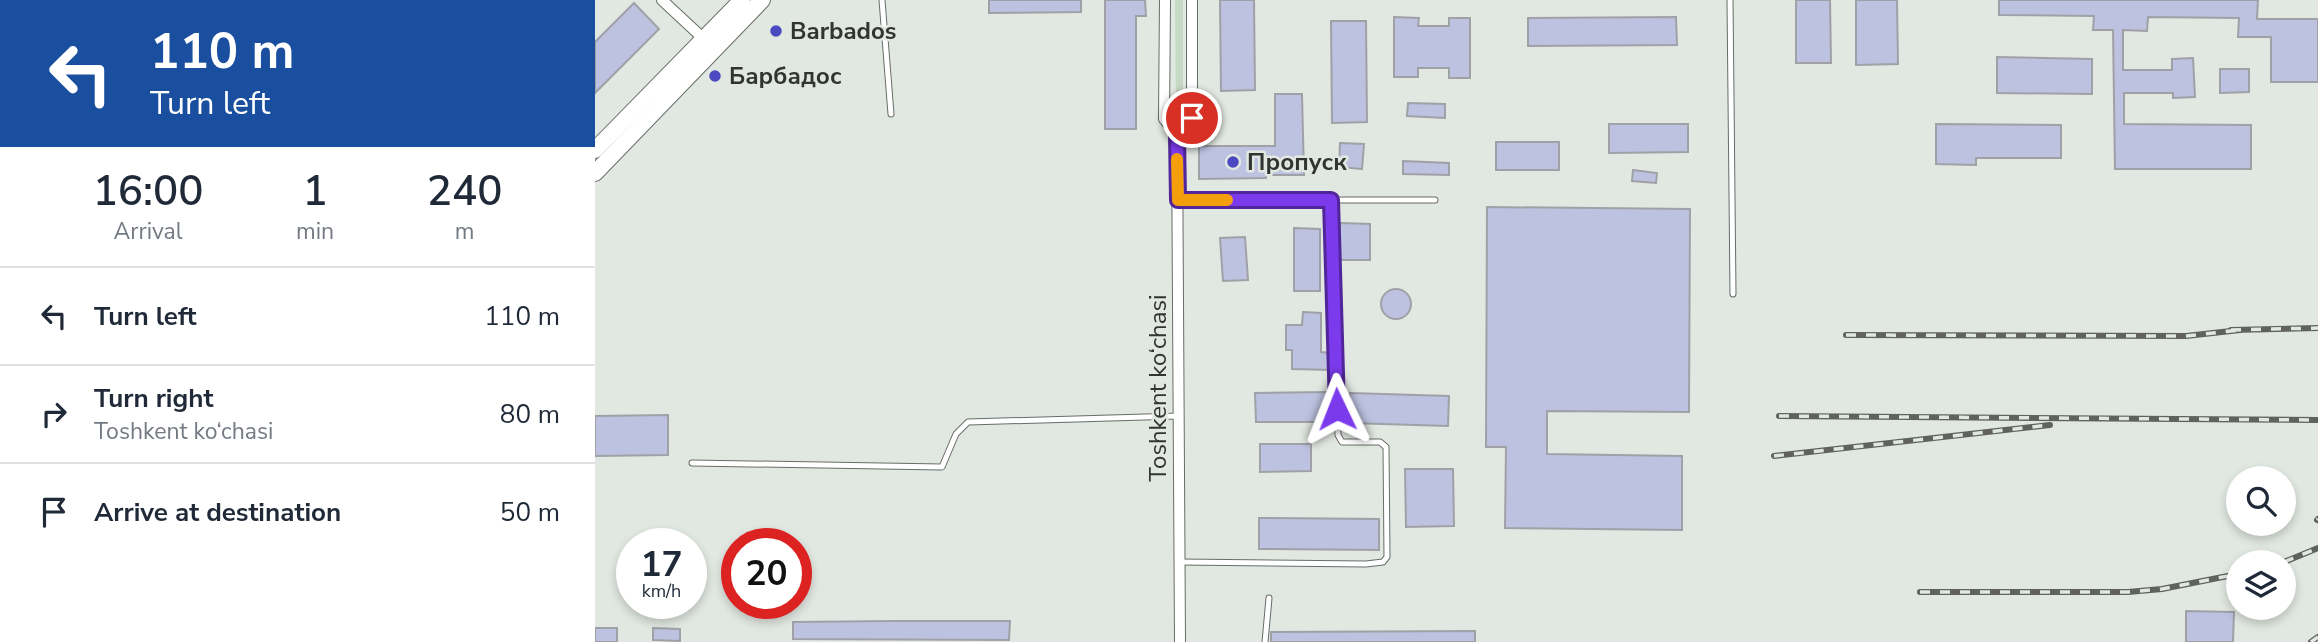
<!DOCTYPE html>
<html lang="en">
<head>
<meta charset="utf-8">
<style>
	:root { --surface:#fff; --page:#f6f6f7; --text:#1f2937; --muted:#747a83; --line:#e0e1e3 }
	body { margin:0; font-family:"Nunito Sans",sans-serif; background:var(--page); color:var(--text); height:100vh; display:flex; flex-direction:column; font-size:26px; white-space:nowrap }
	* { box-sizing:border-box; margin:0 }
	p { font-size:23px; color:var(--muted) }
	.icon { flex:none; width:38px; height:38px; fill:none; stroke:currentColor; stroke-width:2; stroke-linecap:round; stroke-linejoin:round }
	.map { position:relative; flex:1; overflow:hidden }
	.side { display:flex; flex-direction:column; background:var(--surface); width:595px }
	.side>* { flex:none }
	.banner { background:#1a4fa0; color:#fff; overflow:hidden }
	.controls { position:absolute; left:1631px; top:466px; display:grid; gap:14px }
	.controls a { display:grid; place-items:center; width:70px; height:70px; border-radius:50%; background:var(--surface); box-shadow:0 4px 10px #0003; font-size:35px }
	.speed { position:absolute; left:21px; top:528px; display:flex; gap:14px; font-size:35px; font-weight:700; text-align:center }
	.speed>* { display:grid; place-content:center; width:91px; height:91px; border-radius:50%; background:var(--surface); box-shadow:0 4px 10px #0003; line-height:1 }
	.speed small { font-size:18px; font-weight:400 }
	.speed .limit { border:10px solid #d22; background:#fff; color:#111 }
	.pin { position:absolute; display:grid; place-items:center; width:60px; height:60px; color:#fff; margin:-30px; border:4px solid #fff; border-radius:50%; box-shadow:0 2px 7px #0007 }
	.me { position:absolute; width:77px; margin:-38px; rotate:358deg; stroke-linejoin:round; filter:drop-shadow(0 0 5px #0008) }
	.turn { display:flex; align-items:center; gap:24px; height:147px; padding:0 35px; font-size:32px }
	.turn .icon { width:91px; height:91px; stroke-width:2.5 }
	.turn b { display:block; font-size:49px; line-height:60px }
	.eta { display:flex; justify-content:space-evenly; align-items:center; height:119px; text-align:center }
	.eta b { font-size:42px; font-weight:600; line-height:49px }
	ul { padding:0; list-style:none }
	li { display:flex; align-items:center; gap:21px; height:98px; padding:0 35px; border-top:2px solid var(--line) }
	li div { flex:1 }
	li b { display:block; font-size:26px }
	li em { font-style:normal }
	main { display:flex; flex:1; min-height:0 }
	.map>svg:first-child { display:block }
	.green { fill:#c6d9c5 }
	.building { fill:#bdc2e0; stroke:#9fa1a7; stroke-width:2 }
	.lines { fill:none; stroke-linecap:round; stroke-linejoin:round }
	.lane-casing { stroke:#686d68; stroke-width:7 }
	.street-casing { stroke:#686d68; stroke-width:12 }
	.primary-casing { stroke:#686d68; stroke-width:18 }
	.lane { stroke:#fff; stroke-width:5 }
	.street { stroke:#fff; stroke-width:10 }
	.primary { stroke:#fff; stroke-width:16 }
	.rail-casing { stroke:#5f625f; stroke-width:6 }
	.rail { stroke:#e1e7e1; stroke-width:3.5; stroke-dasharray:10; stroke-linecap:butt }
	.route-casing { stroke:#51269a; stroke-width:18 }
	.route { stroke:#7c3aed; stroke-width:12 }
	.slow { stroke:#f59e0b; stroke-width:12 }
	.poi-dot { fill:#4b49bf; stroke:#e1e7e1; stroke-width:2.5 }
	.labels { text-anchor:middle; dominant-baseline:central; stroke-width:5; stroke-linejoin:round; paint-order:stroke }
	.poi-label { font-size:24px; font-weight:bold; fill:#323432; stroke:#e1e7e1; text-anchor:start }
	.street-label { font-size:24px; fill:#323432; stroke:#e1e7e1 }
</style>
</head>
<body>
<main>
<section class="side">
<div class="banner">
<div class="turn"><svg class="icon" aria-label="left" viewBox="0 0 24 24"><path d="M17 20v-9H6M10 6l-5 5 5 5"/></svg><div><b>110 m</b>Turn left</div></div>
</div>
<div class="eta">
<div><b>16:00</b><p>Arrival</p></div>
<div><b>1</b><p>min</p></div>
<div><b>240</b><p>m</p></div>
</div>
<ul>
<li><svg class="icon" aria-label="left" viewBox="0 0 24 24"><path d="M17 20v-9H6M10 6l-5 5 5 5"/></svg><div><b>Turn left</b></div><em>110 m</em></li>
<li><svg class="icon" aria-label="right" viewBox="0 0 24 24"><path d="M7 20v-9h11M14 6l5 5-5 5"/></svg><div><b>Turn right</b><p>Toshkent ko‘chasi</p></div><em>80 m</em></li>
<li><svg class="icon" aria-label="arrive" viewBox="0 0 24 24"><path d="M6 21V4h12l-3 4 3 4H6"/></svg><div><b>Arrive at destination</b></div><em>50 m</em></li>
</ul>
</section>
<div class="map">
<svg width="1723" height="642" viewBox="0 0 1723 642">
	<rect width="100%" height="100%" fill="#e1e7e1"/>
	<polygon class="green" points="580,0 588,0 588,113 585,120 581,113"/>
	<g class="building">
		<polygon points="394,0 486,0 486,12 394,13"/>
		<polygon points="510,0 550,0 551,16 541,16 541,129 510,129"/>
		<polygon points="625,0 659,0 660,90 626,91"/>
		<polygon points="1201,0 1235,0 1236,63 1201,63"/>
		<polygon points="1261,0 1302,0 1303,64 1261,65"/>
		<polygon points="1404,0 1663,0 1662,19 1723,19 1723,82 1676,82 1676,37 1643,37 1644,18 1553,17 1552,31 1528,30 1528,70 1577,70 1577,59 1598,58 1600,97 1578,98 1578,93 1529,93 1529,124 1656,125 1656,169 1520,169 1518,30 1498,30 1499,16 1404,15"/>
		<polygon points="39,3 64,29 0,93 0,42"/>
		<polygon points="799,17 824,18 823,26 854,26 854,18 875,18 875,78 854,78 854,68 823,68 823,77 799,77"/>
		<polygon points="1081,17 1082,45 933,46 933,18"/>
		<polygon points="736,21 771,21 772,122 737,123"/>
		<polygon points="1402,57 1497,59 1497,94 1402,93"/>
		<polygon points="1625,69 1654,69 1654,92 1625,93"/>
		<polygon points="680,94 707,94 709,175 671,175 671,178 604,179 604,146 680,146"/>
		<polygon points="813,103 850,104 850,118 812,116"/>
		<polygon points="1014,124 1093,124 1093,152 1014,153"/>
		<polygon points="1341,124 1466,125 1466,158 1381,158 1381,165 1341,164"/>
		<rect x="901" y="142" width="63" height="28"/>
		<polygon points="745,143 769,144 767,169 744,167"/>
		<polygon points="808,161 854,163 854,175 808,174"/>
		<polygon points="1038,170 1062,173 1061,183 1037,181"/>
		<polygon points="892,207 1095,209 1094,412 952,411 952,454 1087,456 1087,530 910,528 911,447 891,447"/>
		<polygon points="745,223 775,224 775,260 744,260"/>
		<polygon points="699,228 725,229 725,291 699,291"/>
		<polygon points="650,237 653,280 628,281 625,238"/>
		<circle cx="801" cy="304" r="15"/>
		<polygon points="708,312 726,313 726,352 735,353 736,370 697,369 697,350 691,350 691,325 707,325"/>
		<polygon points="733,392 733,422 661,422 660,393"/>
		<polygon points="755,393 854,396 853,426 754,423"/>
		<polygon points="73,415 73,455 0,456 0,416"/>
		<polygon points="665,444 716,444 716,471 665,472"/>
		<polygon points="810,469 858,469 859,526 811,527"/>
		<polygon points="664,518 784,519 784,550 664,549"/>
		<polygon points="1591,611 1639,612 1638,642 1591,642"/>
		<polygon points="299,621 415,621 414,640 198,639 198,622"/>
		<rect x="0" y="628" width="22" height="14"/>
		<polygon points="58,628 85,629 85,641 58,640"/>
		<polygon points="880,631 880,642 676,642 676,632"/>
	</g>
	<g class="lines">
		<defs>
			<g id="lane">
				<polyline points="287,0 296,114"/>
				<polyline points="1135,0 1138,294"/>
				<polyline points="583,200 840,200"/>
				<polyline points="97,463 347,467 361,434 373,422 584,416"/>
				<polyline points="585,562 771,564 788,562 792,557 791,447 785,442 747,442 743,435 736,200"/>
				<polyline points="670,642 674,598"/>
			</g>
			<g id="street">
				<polyline points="67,0 111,41"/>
				<polyline points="570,0 569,119 582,134 597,118 597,0"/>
				<polyline points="582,134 585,642"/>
			</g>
			<g id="primary">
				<polyline points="0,150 147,0"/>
				<polyline points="0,173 167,0"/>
			</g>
		</defs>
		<use href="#lane" class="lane-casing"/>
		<use href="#street" class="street-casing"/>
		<use href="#primary" class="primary-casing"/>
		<use href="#lane" class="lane"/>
		<use href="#street" class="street"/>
		<use href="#primary" class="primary"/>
		<defs>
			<g id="rail">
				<polyline points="1636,330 1723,328"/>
				<polyline points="1251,335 1591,336 1645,330"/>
				<polyline points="1184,416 1723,420"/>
				<polyline points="1179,456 1455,425"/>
				<polyline points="1722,520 1723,519"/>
				<polyline points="1689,562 1723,548"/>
				<polyline points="1325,592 1533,592 1567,589 1643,574"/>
				<polyline points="1716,642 1723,637"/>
			</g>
		</defs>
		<use href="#rail" class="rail-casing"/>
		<use href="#rail" class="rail"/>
	</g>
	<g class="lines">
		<defs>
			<polyline id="route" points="597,118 582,134 583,200 736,200 742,409"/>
		</defs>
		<use href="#route" class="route-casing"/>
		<use href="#route" class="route"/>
		<polyline class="slow" points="582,159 583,200 632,200"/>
	</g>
	<g class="poi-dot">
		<circle cx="181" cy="31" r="7"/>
		<circle cx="120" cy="76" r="7"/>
		<circle cx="638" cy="162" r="7"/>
	</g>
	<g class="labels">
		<g class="poi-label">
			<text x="195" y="31">Barbados</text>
			<text x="134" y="76">Барбадос</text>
			<text x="652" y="162">Пропуск</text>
		</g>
		<g class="street-label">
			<text transform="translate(563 388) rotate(-90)">Toshkent ko‘chasi</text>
		</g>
	</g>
</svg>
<div class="controls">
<a><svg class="icon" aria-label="search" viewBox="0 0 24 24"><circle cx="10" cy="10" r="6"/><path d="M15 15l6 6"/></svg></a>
<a><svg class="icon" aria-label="layers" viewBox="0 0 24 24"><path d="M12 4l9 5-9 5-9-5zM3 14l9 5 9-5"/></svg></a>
</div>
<div class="speed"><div>17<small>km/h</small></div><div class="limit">20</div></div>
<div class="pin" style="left:597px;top:118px;background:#d93025"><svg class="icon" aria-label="arrive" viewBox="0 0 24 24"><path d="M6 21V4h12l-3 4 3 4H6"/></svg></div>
<svg class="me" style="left:742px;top:409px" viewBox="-20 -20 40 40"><path d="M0-17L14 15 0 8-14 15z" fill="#7c3aed" stroke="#fff" stroke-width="4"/></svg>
</div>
</main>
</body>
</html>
